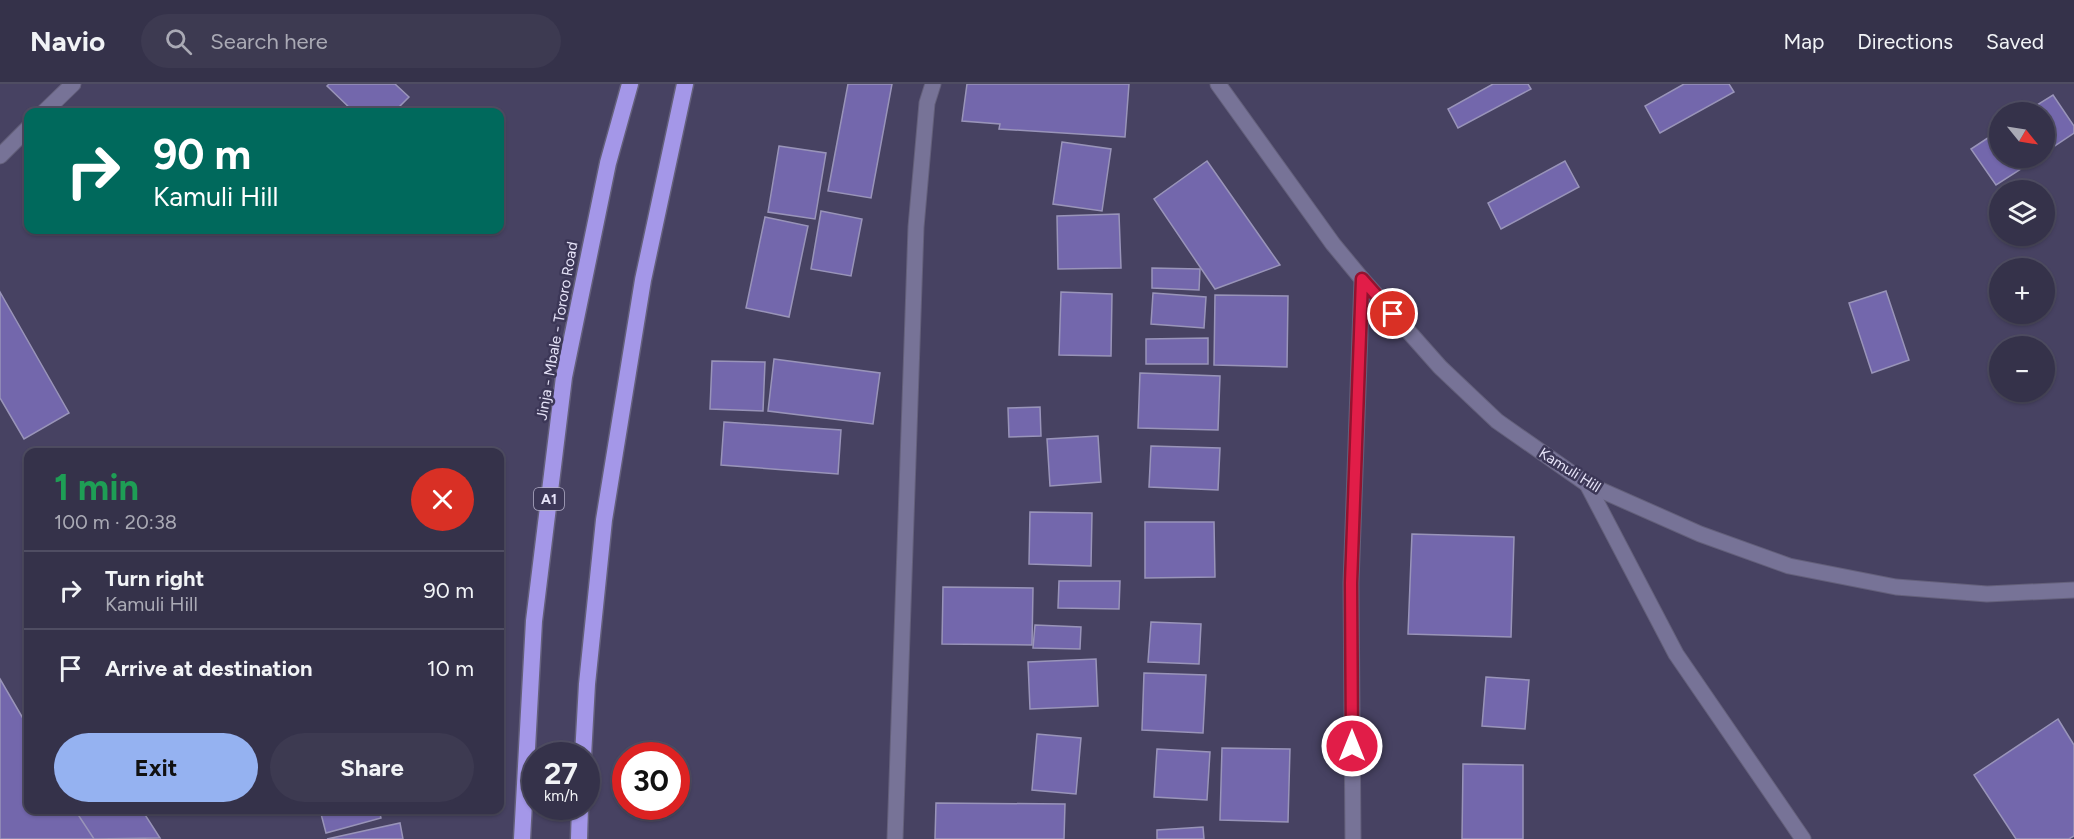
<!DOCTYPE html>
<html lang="en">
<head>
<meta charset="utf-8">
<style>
	:root { --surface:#35324a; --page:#3d3a51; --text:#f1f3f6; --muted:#aaaab5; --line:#4f4d62; --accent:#95b2f1 }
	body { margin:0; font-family:Figtree,sans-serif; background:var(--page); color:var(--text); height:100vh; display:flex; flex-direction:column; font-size:22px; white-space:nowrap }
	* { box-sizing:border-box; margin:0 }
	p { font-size:20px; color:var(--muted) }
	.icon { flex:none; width:33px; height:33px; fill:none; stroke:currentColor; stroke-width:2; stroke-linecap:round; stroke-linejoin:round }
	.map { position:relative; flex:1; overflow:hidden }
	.details { position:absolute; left:24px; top:364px; width:480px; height:366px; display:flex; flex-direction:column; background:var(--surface); border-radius:12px; box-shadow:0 2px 4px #0004,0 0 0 2px var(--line) }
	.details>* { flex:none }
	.top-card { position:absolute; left:24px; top:24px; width:480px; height:126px; border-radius:12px; box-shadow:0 2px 4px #0004,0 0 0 2px var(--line); background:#00695c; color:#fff; overflow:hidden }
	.needle { width:39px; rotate:120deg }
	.controls { position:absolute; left:1989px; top:18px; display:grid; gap:12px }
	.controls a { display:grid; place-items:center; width:66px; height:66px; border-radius:50%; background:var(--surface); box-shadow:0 2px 4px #0004,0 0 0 2px var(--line); font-size:30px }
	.speed { position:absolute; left:522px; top:658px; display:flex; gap:12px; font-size:30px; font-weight:700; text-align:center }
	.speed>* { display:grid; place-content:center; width:78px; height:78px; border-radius:50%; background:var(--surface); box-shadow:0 2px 4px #0004,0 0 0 2px var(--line); line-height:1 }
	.speed small { font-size:15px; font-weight:400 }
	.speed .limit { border:9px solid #d22; background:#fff; color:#111 }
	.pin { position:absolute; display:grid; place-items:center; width:51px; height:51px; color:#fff; margin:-26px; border:3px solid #fff; border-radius:50%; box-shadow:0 2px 6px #0007 }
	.me { position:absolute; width:66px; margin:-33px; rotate:0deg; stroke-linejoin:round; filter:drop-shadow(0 0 4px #0008) }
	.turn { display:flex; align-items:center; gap:21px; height:126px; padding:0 30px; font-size:27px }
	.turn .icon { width:78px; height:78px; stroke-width:2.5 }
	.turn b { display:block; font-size:42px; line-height:51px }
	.round { display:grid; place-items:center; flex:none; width:63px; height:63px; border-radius:32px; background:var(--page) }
	.overview { display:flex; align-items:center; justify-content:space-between; height:102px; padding:0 30px }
	h1 { font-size:36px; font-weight:700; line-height:45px; color:#1e9e55 }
	.cta { display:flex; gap:12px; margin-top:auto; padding:12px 30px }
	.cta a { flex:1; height:69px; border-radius:36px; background:var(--accent); color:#111; font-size:24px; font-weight:700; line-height:69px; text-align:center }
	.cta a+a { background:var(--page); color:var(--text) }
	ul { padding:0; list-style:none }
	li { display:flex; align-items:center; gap:18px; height:78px; padding:0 30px; border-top:2px solid var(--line) }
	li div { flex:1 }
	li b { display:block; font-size:22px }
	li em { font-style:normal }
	header { display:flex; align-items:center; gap:36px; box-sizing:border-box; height:84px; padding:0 30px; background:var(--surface); border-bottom:2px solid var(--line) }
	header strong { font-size:28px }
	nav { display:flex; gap:33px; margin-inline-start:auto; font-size:21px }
	.search { width:420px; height:54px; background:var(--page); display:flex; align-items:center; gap:15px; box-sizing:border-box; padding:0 21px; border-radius:33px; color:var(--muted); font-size:22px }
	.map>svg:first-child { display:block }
	.building { fill:#7367ac; stroke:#9994b9; stroke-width:1.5 }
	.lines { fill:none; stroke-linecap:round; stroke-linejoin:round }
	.minor-casing { stroke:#64607b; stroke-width:17 }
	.trunk-casing { stroke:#64607b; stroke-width:19 }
	.minor { stroke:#777397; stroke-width:15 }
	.trunk { stroke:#a497e8; stroke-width:16 }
	.route-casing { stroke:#92132f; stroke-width:15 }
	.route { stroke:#e11d48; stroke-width:10 }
	.labels { text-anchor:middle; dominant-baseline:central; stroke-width:5; stroke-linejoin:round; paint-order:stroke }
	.shield { fill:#3c3757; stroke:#b3afc8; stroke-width:1.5 }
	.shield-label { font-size:14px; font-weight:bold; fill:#e6e3f8 }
	.street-label { font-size:15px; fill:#e6e3f8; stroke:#3c3757 }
</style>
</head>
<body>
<header>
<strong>Navio</strong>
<div class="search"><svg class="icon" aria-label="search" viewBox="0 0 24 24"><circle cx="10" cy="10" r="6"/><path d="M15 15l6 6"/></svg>Search here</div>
<nav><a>Map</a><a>Directions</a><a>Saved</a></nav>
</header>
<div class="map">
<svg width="2074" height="755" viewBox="0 0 2074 755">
	<rect width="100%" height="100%" fill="#474262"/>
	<g class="building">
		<polygon points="329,0 395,0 409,13 394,28 354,28 327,2"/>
		<polygon points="848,0 892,0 871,114 828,107"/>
		<polygon points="967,0 1129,0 1125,53 999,45 1000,40 962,37"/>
		<polygon points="1493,0 1528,0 1531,5 1458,44 1448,25"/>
		<polygon points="1684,0 1729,0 1734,8 1660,49 1645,22"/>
		<polygon points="2053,11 2074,42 2074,49 2044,69 2044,28 2026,28"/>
		<polygon points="2000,46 2000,74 2038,74 1996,101 1971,65"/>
		<polygon points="1062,58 1111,65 1102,127 1053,120"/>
		<polygon points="779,62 826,69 815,135 768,128"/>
		<polygon points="1207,77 1280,181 1215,205 1154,115"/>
		<polygon points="1565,77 1579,103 1501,145 1488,119"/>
		<polygon points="821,127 862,135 851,192 811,185"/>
		<polygon points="1119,130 1121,184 1058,185 1057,132"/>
		<polygon points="765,133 808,142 789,233 746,224"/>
		<polygon points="1152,184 1200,185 1199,206 1152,204"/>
		<polygon points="1886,207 1909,276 1872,289 1849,219"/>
		<polygon points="0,208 69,329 24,355 0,314"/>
		<polygon points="1061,208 1112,210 1111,272 1059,271"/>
		<polygon points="1153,209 1206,213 1204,244 1151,240"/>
		<polygon points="1215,211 1288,212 1287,283 1214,281"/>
		<polygon points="1208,254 1208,280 1146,280 1146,255"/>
		<polygon points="774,275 880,289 873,340 768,327"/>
		<polygon points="712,277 765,278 763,327 710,325"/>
		<polygon points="1140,289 1220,292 1218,346 1138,344"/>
		<polygon points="1040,323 1041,352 1009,353 1008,324"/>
		<polygon points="724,338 841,346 838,390 721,381"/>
		<polygon points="1098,352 1101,398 1050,402 1047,355"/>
		<polygon points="1151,362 1220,364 1218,406 1149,403"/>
		<polygon points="1030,428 1092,429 1091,482 1029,480"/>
		<polygon points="1145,438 1214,438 1215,493 1145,494"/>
		<polygon points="1412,450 1514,453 1511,553 1408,550"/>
		<polygon points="1059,497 1120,497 1119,525 1058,524"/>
		<polygon points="943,503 1033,504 1032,561 942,560"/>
		<polygon points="1151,538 1201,540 1199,580 1148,578"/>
		<polygon points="1035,541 1081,543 1080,565 1033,564"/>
		<polygon points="1096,575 1098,622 1030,625 1028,578"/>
		<polygon points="1144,589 1206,591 1203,649 1142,646"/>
		<polygon points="1486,593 1529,596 1525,645 1482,642"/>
		<polygon points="0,595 28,643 28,726 78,726 95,755 0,755"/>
		<polygon points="2058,635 2074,661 2074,752 2069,755 2016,755 1974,691"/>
		<polygon points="1037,650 1081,654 1076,710 1032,706"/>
		<polygon points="1222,664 1290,665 1288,738 1220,736"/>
		<polygon points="1157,665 1210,668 1207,716 1154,713"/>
		<polygon points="1463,680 1523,681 1523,755 1462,755"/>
		<polygon points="936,719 1065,720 1064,755 935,755"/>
		<polygon points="75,726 142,726 160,754 94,755"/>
		<polygon points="320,726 379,726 381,734 326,749"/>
		<polygon points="400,739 403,755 327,755"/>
		<polygon points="1203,743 1204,755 1157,755 1157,746"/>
	</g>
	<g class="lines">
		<defs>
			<g id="minor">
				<polyline points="1218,0 1333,160 1362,195 1440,283 1497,337 1587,400 1700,450 1789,482 1896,503 1987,510 2074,506"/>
				<polyline points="44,28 73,0"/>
				<polyline points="0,72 28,44"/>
				<polyline points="1587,400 1676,570 1803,755"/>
				<polyline points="895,755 916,143 927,19 933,0"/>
				<polyline points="1353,755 1351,499 1362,195"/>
			</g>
			<g id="trunk">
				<polyline points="583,672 587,600 604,436 643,196 685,0"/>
				<polyline points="522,755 534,537 564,293 608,79 630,0"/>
				<polyline points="579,755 580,723"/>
			</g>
		</defs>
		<use href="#minor" class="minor-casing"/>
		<use href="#trunk" class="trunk-casing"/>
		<use href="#minor" class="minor"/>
		<use href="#trunk" class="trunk"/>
	</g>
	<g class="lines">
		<defs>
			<polyline id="route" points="1352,662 1351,499 1362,195 1393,230"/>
		</defs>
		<use href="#route" class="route-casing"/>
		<use href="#route" class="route"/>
	</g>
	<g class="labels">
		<rect class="shield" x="534" y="404" width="30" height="22" rx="4.5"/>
		<g class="shield-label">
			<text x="549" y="415">A1</text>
		</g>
		<g class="street-label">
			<text transform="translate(557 247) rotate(-80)">Jinja - Mbale - Tororo Road</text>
			<text transform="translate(1570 386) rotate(32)">Kamuli Hill</text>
		</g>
	</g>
</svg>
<div class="controls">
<a><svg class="needle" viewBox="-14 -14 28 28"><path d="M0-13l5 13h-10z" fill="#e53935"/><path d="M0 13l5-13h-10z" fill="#aaaab5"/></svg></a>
<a><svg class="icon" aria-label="layers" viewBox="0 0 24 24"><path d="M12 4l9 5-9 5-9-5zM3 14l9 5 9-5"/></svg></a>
<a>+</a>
<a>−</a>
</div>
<div class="speed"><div>27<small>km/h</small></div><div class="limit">30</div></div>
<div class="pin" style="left:1393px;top:230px;background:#d93025"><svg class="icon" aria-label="arrive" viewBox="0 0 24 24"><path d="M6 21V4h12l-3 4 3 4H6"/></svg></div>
<svg class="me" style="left:1352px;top:662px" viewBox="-20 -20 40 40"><circle r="17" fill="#e11d48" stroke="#fff" stroke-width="3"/><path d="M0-11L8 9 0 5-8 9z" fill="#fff"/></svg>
<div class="top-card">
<div class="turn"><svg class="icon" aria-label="right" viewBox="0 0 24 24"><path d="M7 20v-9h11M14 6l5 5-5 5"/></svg><div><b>90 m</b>Kamuli Hill</div></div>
</div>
<section class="details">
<div class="overview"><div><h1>1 min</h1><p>100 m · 20:38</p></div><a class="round" style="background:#d93025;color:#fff"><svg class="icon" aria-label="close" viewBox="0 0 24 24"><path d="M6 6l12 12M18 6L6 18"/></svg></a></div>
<ul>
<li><svg class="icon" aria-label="right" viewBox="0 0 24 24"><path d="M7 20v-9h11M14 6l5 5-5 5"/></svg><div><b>Turn right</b><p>Kamuli Hill</p></div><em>90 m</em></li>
<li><svg class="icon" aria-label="arrive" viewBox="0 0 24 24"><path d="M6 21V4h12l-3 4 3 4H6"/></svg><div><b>Arrive at destination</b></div><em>10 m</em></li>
</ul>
<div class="cta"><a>Exit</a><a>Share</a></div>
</section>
</div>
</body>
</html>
